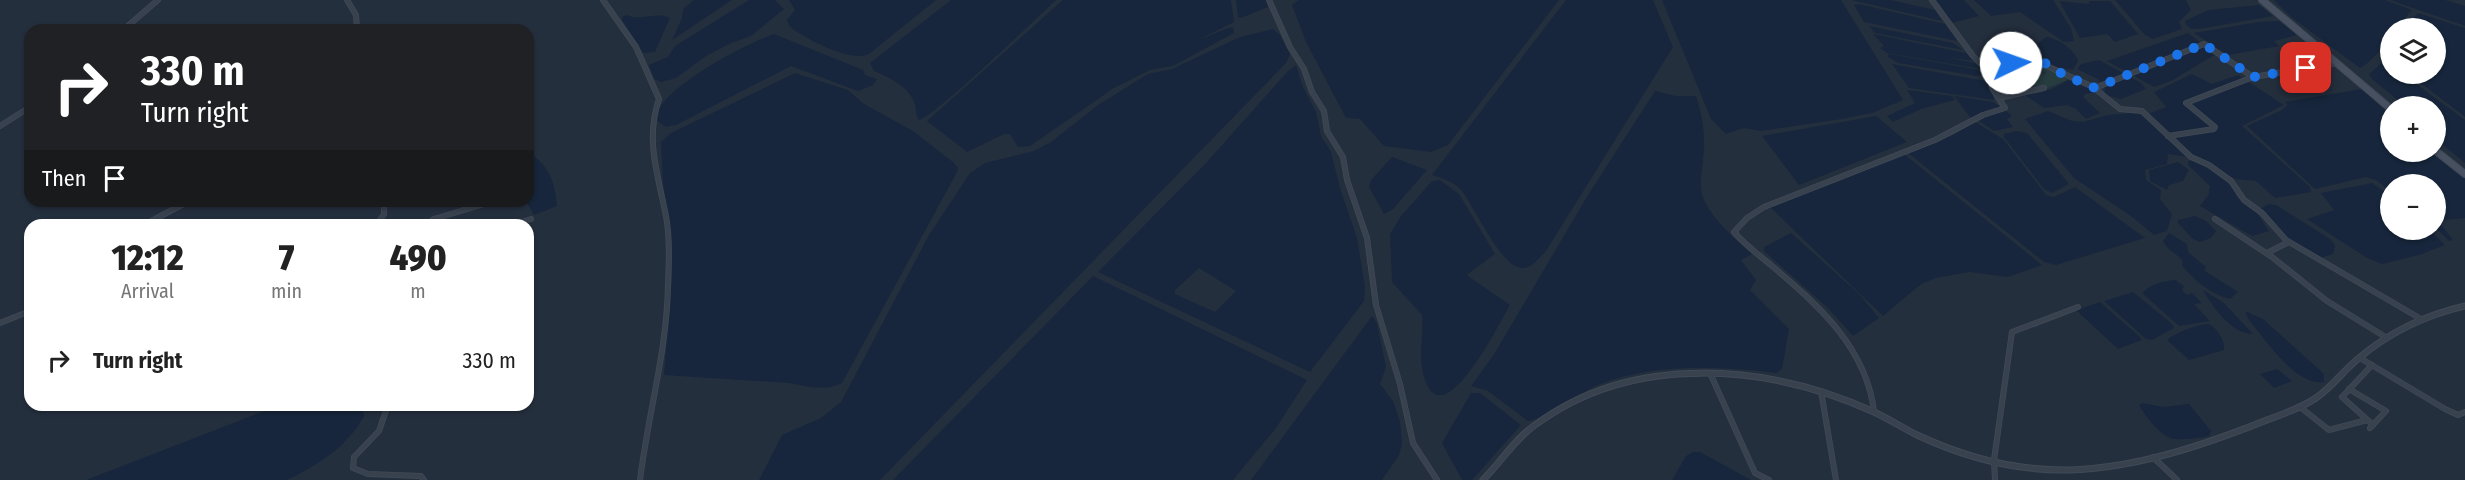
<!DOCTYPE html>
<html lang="en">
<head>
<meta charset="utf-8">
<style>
	:root { --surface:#fff; --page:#f2f2f2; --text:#222; --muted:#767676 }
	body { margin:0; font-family:"Fira Sans Condensed",sans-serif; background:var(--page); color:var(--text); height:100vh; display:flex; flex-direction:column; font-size:22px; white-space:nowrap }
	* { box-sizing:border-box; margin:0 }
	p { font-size:20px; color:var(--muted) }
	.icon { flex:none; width:33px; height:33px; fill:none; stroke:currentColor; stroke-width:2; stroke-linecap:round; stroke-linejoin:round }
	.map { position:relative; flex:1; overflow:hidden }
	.side { position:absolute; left:24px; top:219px; width:510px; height:192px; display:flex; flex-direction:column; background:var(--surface); border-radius:18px; box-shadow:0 2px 4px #0004 }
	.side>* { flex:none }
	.top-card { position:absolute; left:24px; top:24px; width:510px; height:183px; border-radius:18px; box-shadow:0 2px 4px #0004; background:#202124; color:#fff; overflow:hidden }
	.tools { position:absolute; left:2380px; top:18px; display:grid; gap:12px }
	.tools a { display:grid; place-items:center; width:66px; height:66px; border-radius:50%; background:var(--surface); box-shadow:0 2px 4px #0004; font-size:30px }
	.pin { position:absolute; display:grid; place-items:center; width:51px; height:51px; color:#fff; margin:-26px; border-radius:12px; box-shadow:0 3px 9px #0006 }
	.me { position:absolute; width:66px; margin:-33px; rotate:87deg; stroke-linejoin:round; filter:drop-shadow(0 0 4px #0008) }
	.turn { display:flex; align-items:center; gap:21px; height:126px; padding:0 18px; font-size:27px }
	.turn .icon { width:78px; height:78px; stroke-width:2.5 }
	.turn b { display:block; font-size:42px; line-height:51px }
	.then { display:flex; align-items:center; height:57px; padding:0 18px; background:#0003; gap:12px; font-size:22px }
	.eta { display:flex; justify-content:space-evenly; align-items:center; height:102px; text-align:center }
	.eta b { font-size:36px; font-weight:800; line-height:42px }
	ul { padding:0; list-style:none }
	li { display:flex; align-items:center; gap:18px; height:78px; padding:0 18px }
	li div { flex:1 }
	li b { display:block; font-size:22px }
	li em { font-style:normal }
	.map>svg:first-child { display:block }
	.green { fill:#263c3f }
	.water { fill:#17263c; fill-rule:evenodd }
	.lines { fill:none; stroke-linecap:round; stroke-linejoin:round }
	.minor-casing { stroke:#414a57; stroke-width:6 }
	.tertiary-casing { stroke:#414a57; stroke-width:7 }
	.secondary-casing { stroke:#414a57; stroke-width:8 }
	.minor { stroke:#38414e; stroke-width:4.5 }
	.tertiary { stroke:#38414e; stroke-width:5 }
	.secondary { stroke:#465061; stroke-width:6 }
	.route { stroke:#1a73e8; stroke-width:10; stroke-dasharray:0 18 }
</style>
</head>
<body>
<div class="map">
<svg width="2465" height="480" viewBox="0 0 2465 480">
	<rect width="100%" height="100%" fill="#242f3e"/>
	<polygon class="green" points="2038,59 2068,80 2042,90 2026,80 2046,73 2029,60"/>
	<g class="water">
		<polygon points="694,0 732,0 672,40 682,18 683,9"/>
		<polygon points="749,0 775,0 784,9 751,36 731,43 706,56 676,78 661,82 654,79 649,65 668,57 675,46"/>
		<path d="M789,0h147l-67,54c-18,9 -63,-15 -79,-27l-3,-7 8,-10z"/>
		<path d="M951,0h105c-18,17 -123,118 -137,120 -4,-5 -2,-11 -5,-18 -6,-16 -25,-25 -40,-31l-4,-8z"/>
		<polygon points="1063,0 1231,0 1234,22 1196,41 1228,28 1233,27 1234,33 1173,66 1150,70 1114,88 1030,146 1018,147 1010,134 1004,134 967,152 927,121"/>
		<polygon points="1236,0 1266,0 1268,7 1241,18 1238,17"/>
		<polygon points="1299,0 1559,0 1448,145 1431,152 1384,146 1360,119 1346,118 1306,42 1292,5"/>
		<path d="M1566,0h87l20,47 -127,204c-6,6 -13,16 -22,17 -22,3 -50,-63 -63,-78 -7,-8 -19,-12 -29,-15z"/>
		<polygon points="1662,0 1841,0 1903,100 1872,113 1842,119 1761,131 1744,128 1726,134 1711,119"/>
		<polygon points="1851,0 1891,0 1935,10 1942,21"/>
		<polygon points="1936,0 1964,0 1979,16 1951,23"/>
		<polygon points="1974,0 2053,0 2071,28 2074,41 2064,42 2020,12 1991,16"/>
		<polygon points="2115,0 2186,0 2191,10 2179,22 2182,29 2153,39 2145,35"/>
		<path d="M2274,0h111l27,10 -16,18h-5c0,12 -21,36 -31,40l-69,-51z"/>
		<polygon points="2390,0 2445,0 2465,6 2465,26"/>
		<polygon points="2059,1 2089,4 2089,1 2110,1 2138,34 2115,42 2107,34 2080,38"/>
		<polygon points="1859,4 1945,24 1957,41 1864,22 1854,5"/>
		<polygon points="2259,5 2273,16 2199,29 2191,29 2186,25 2185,21 2208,10"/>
		<polygon points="2418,13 2465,28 2465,117 2409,74 2436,74 2436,28 2403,28"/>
		<path d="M627,15c14,7 29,-4 43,3l-15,34 -12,1 -21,-33v-3z"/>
		<polygon points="2279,21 2297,35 2274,41 2279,46 2228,55 2194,33 2258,22"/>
		<polygon points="1869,26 1953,43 1963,50 1875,33"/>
		<polygon points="1273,29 1280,35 1290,54 1286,63 880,480 759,480 782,435 821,418 841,402 929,235 970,173 985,163 1034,151 1051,142 1098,105 1148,74 1172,69 1240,37"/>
		<polygon points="2188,33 2216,54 2171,81 2154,87 2107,61"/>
		<path d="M774,34l89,36 2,5 12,4 -4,6 -15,6 -67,-25 -115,59 -10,2 -10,-7c-2,-29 93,-78 118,-86z"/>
		<polygon points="1873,34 1966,53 1974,61 1944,57 1975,63 1981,69 1887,53 1880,48 1884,46"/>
		<path d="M2046,37c12,1 29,13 32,24l-5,9 -23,-4 -19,-17z"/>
		<polygon points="1889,54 1980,70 1985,75 1976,76 1898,63 1887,56"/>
		<polygon points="2099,60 2141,83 2146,89 2121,99 2104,95 2105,88 2098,79 2077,69 2081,64"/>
		<polygon points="2384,61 2391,64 2391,74 2403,74 2465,120 2465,163 2436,139 2436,106 2405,106 2372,79 2369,74"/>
		<polygon points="1892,64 1991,82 1994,100 1909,88"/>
		<path d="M1296,65l7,22 13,25 5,24 10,16 9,36 17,50 8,49 -1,14 -54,71 -212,-100 108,-109 82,-92zM1199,268l37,23 -21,21 -40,-18v-4z"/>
		<path d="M795,73l53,17 16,14 49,27 41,32 4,5 -1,4 -115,211c-17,9 -37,3 -53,0l-125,-8 8,-97 -1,-44 -8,-50 -2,-42 10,-9z"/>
		<polygon points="2192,74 2212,84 2238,75 2284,105 2242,126 2310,187 2311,192 2275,198 2256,181 2235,179 2193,156 2148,114 2166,107 2154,92"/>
		<polygon points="2068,80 2091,87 2096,92 2085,94 2083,97 2100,113 2086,119 2076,109 2067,105 2044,108 2025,95 2052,89"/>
		<polygon points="2362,89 2391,116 2391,152 2432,152 2465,177 2465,218 2438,221 2453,240 2449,241 2436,228 2436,184 2391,184 2391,192 2376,180 2366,177 2315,189 2247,126 2280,111 2288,105 2285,102"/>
		<polygon points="1907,90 1952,96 1955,100 1921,109 1893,122 1887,116 1915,103"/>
		<path d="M1655,91l21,5h20c6,18 9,36 8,55 -1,17 -7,36 1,51 10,20 31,38 47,52l-11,6 15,20 -6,10 39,39 -7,40 -6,4c-58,-7 -122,-10 -178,12 -21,9 -50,33 -70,36l-40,-30 -17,-5 22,-30 95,-161z"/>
		<polygon points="1954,96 1993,102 2001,107 1975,118 1970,117"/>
		<polygon points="2005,110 2012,116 2007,119 2013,127 1994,131 1979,121 1980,118"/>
		<polygon points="2048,111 2072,121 2083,122 2108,115 2141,112 2189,157 2168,154 2167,164 2145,170 2146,180 2161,190 2160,199 2172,214 2167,231 2154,235 2131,216 2074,178 2025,119"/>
		<polygon points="1876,116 1907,142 1799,185 1762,136"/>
		<polygon points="1975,122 2003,139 2046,195 2054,197 2075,187 2145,238 2056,265 2044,262 1908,153 1953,135"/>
		<polygon points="2016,131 2027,133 2069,184 2052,193 2044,189 2004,137 2004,134"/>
		<path d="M528,151c22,17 26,28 29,55l-23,9 -8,-14z"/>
		<polygon points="1904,154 2042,265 2008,277 1969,272 1936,278 1921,284 1883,316 1769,206 1837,182"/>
		<polygon points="1392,157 1427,170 1393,209 1384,214 1369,187 1371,180"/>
		<polygon points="2194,160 2202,162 2229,182 2237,197 2257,213 2269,231 2252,236 2200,206 2209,194 2210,186 2188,165 2188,161"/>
		<polygon points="2178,162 2189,170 2183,181 2169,185 2167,190 2150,181 2149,170"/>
		<path d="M1440,180l19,14 36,60 -27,20v2l42,29c-10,17 -66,131 -85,75 -8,-24 -1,-43 -3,-65l-30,-33 -2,-48 11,-18 31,-35z"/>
		<polygon points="2372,183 2391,196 2391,230 2430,230 2445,245 2419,255 2382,264 2367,258 2307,219 2334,210 2321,193"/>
		<polygon points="2269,204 2276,205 2330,239 2335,245 2333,254 2320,258 2283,237 2260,209"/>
		<polygon points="2195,216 2206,221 2216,231 2211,238 2200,242 2193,239 2178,223 2178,220"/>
		<polygon points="1791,233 1859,294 1879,318 1853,336 1829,309 1764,251 1764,247"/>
		<path d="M2169,233l18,11 1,8 18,15 -1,4 33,21 -8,7c-21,-5 -34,-18 -48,-33l1,-4c-5,-9 -16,-11 -20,-21z"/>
		<polygon points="1093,276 1307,380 1276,428 1233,480 893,480"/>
		<path d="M2175,280l9,6 -2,4 5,5 5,-2 10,10 -8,1 16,17 -31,5 -37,-33c9,-9 21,-12 33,-13z"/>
		<path d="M2203,290l21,13 29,31c-21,0 -40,-26 -50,-44z"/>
		<polygon points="2133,292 2172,324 2174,328 2152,340 2146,339 2104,301"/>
		<polygon points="2100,302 2140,337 2142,340 2118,349 2076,310"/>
		<path d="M2245,311l18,8 61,55v8c-28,5 -58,-42 -75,-62z"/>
		<polygon points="1372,316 1377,323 1386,367 1380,384 1393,401 1400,421 1402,444 1399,455 1382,480 1251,480"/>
		<path d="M2208,324c8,2 18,18 16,26l-35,10 -21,-19 1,-3c13,-7 25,-13 39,-14z"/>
		<polygon points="2277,369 2292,381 2274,388 2260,374"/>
		<polygon points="1471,393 1480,393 1521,425 1472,480 1462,480 1442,443"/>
		<path d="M2143,403l20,4 26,-3 22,27 -2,5c-7,2 -29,4 -35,3 -13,-2 -29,-23 -35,-34z"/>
		<path d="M280,405h81l3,11c-16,30 -46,49 -77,64h-201z"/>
		<polygon points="1693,452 1700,452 1751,480 1672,480 1686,456"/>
	</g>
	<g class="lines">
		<defs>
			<g id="minor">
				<polyline points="347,0 356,15 357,30"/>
				<path d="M603,0l33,47 23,52c-14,41 -1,76 7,117 4,22 3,46 2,69 -1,66 -20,129 -28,195"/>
				<polyline points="1269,0 1290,47 1304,69 1312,92 1324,111 1327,131 1343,157 1347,180 1367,238 1376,305 1400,384 1413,443 1437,480"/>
				<polyline points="123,30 158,0"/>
				<polyline points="2027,48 2049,67 2093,87 2120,109 2142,111 2191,157 2209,165 2231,181 2244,200 2262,213 2286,240 2421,319"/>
				<polyline points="2011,63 2038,59"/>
				<polyline points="2095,88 2204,44 2253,77 2337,63"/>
				<polyline points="1999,98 2044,88"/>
				<polyline points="0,126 30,107"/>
				<polyline points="2168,136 2214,129 2215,127 2186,103 2253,77"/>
				<polyline points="2215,219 2272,257 2327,301 2387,338"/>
				<polyline points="144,225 189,201"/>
				<polyline points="377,225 384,214 384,201"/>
				<polyline points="426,225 434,219 494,201"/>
				<polyline points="513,225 531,219"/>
				<polyline points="2267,253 2289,242"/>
				<polyline points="0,323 30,311"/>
				<polyline points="2360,358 2445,409 2458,415 2465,412"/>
				<polyline points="2372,365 2342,397 2373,425"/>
				<polyline points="1710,373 1755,473 1769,480"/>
				<polyline points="2349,389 2386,411 2370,428"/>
				<polyline points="1821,391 1836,480"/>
				<polyline points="388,405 379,431 354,457 353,468 368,474 421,476 424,480"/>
				<polyline points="2300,407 2329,430 2367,420"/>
				<path d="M1874,412c-7,-64 -56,-107 -102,-146 -13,-11 -27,-21 -38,-34l13,-14 17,-11 171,-67 48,-25 22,-7 -13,-20 -3,-16 -16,-16 -41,-56"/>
				<polyline points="2153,457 2177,480"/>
				<polyline points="1995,480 1994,460 2012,332 2078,307"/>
			</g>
			<path id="tertiary" d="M1483,480c18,-18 31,-40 52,-55 98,-73 234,-61 339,-13 15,7 29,16 43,23 47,22 100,36 152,35 68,-2 135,-25 198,-50 16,-6 34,-12 49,-22 16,-11 28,-28 43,-40 31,-26 67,-43 106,-52"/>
			<g id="secondary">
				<polyline points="2262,0 2391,109"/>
				<polyline points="2436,151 2465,174"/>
			</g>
		</defs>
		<use href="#minor" class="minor-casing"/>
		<use href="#tertiary" class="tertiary-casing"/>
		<use href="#secondary" class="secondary-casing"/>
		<use href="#minor" class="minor"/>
		<use href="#tertiary" class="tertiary"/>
		<use href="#secondary" class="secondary"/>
	</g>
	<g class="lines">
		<polyline class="route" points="2011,63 2038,59 2064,75 2095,88 2204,44 2253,77 2306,68"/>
	</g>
</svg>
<div class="tools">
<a><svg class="icon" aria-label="layers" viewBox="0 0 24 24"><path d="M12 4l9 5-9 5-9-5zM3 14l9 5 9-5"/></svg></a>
<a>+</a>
<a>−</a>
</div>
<div class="pin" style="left:2306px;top:68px;background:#d93025"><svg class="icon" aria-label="arrive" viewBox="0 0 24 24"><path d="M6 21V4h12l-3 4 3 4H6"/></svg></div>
<svg class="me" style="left:2011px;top:63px" viewBox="-20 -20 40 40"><circle r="19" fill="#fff"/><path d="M0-13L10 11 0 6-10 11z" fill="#1a73e8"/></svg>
<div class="top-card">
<div class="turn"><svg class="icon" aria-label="right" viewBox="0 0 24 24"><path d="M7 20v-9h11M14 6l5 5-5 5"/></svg><div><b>330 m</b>Turn right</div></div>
<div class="then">Then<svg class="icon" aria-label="arrive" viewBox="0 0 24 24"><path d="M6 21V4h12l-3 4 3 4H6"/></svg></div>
</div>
<section class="side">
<div class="eta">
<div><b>12:12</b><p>Arrival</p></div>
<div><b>7</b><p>min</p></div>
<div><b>490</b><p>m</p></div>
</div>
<ul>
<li><svg class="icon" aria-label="right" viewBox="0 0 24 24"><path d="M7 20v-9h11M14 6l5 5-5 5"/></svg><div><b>Turn right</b></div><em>330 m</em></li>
</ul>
</section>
</div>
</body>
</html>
